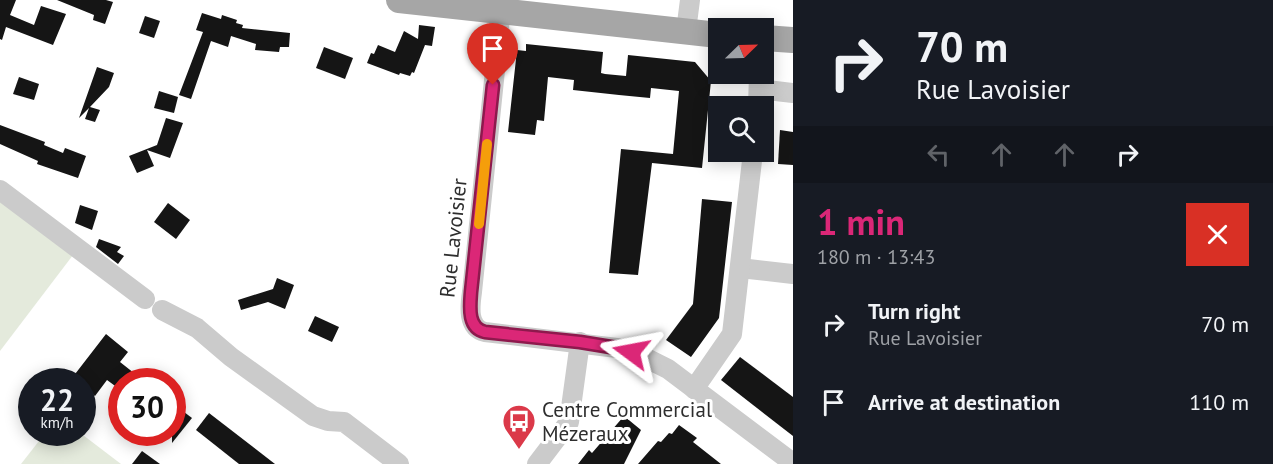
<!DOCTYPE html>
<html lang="en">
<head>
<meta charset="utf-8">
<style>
	:root { --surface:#171b24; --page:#20242c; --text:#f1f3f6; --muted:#9ea1a6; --accent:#db2777 }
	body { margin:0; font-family:"PT Sans",sans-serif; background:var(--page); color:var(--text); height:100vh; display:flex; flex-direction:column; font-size:22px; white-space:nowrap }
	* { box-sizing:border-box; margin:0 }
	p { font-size:20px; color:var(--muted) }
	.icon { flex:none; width:33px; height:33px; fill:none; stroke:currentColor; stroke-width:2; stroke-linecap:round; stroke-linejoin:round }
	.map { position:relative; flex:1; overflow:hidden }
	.drawer { display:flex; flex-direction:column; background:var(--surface); width:480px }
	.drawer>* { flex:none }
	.top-card { background:#171b24; color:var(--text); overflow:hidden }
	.needle { width:39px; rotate:67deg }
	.buttons { position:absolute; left:708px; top:18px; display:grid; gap:12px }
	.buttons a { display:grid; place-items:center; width:66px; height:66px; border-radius:0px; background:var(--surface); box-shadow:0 3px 15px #0003; font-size:30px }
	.speed { position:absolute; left:18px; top:368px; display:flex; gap:12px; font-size:30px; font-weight:700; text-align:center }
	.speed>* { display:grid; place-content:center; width:78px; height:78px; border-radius:50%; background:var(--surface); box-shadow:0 3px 15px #0003; line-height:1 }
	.speed small { font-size:15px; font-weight:400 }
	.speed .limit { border:9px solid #d22; background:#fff; color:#111 }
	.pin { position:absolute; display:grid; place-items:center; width:51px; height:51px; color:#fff; margin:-62px -26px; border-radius:50% 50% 50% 0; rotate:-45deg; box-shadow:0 0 6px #0007 }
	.pin .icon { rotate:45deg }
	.me { position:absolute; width:66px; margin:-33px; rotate:283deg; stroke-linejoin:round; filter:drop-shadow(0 0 4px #0008) }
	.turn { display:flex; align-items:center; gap:21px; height:126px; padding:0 24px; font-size:27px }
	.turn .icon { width:78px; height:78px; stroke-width:2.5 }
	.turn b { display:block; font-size:42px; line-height:51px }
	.lanes { display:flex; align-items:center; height:57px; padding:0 24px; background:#0003; justify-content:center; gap:30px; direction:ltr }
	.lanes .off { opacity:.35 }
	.round { display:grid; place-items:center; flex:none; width:63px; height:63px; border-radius:0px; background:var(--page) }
	.summary { display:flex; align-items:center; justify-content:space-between; height:102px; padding:0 24px }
	h1 { font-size:36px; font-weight:700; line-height:45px; color:var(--accent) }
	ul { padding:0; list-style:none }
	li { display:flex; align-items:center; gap:18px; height:78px; padding:0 24px }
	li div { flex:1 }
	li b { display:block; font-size:22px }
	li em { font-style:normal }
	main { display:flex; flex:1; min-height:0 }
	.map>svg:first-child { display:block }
	.green { fill:#e4eadc }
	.building { fill:#151515 }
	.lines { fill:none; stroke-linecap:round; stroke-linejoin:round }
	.minor { stroke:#cbcbcb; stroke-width:20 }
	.major { stroke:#a6a6a6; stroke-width:26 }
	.route-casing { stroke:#8e194d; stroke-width:15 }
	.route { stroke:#db2777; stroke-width:10 }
	.slow { stroke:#f59e0b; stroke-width:10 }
	.labels { text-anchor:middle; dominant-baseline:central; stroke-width:6; stroke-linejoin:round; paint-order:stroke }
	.street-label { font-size:21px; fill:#2e2e2e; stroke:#fff }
	.poi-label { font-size:21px; fill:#2e2e2e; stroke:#fff; text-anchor:start }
</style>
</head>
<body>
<main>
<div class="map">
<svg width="793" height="464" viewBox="0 0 793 464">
	<rect width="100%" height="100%" fill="#fff"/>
	<g class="green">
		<polygon points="0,199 73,255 0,351"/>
		<polygon points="46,432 79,432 121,464 21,464"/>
	</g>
	<g class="building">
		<polygon points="0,0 16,0 10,15 34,25 41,6 66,14 53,45 6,27 2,40 0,39"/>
		<polygon points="57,0 106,0 113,2 105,24 93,20 94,15"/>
		<polygon points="202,13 221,19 222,15 237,20 236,23 243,25 242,28 290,33 289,47 280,47 279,52 255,50 256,44 231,36 228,47 211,41 191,99 179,95 203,32 196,30"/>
		<polygon points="145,16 160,21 154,38 139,33"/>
		<polygon points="419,25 435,27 432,46 425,45 414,73 412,72 410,76 400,73 399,75 367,63 371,53 374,54 378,45 395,52 404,31 418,39"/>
		<polygon points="526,44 603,52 601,73 605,74 626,76 628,55 695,62 711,81 702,168 652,163 638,275 609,273 621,149 673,154 679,91 651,88 650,98 619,95 573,90 574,80 548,77 544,121 537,120 535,135 508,132 517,50 526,51"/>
		<polygon points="324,47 353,58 345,79 316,68"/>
		<polygon points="97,67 114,73 109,87 90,107 100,110 95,122 85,119 89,108 79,118"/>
		<polygon points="19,77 39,84 34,100 13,94"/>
		<polygon points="159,91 178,97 174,113 154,108"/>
		<polygon points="166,118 183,123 170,158 147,150 154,166 137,173 129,156 157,145"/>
		<polygon points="0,125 45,142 44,145 63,153 65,148 86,156 78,178 37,164 38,161 0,144"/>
		<polygon points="780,130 793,132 793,165 778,164"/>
		<polygon points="702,199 732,202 719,318 691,357 666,340 693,304"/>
		<polygon points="168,203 190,220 176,239 154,222"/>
		<polygon points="80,205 98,211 92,230 75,223"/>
		<polygon points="99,239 121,247 117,252 124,256 118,264 96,247"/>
		<polygon points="277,278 294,285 285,309 268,302 241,310 238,300 273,289"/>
		<polygon points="315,316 339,327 332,342 308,331"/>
		<polygon points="106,334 128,352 120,362 144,381 122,381 122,391 107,380 95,396 82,386 82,381 76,381 72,378"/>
		<polygon points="740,357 793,397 793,436 721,380"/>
		<polygon points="172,403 192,418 172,443"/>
		<polygon points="209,413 275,464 239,464 196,430"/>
		<polygon points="624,416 641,430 624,464 578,464 589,450 592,453"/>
		<polygon points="679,425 697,438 693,442 721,464 638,464 658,441 661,442 669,433 672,434"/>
		<polygon points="142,451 160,464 132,464"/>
	</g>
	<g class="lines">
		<g class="minor">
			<path d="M500,0l-1,32 -27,260c-2,14 -5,36 13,40l132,16 27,9 24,12 125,94"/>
			<polyline points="686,31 690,0"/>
			<polyline points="759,89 793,93"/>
			<polyline points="758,106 759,74"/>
			<polyline points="0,190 145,299"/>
			<polyline points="740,268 793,274"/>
			<polyline points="162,310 197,328 231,357 313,416 328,421 344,422 399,464"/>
			<polyline points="694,389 732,334 753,152"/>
			<polyline points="537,464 569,422 580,342"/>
		</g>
		<g class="major">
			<polyline points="399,0 718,35"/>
			<polyline points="764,38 793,40"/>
		</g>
	</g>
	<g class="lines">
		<defs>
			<path id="route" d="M493,85l-22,207c-1,14 -4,36 14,40l95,10 37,6 14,4"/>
		</defs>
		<use href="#route" class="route-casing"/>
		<use href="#route" class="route"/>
		<polyline class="slow" points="479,224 487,144"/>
	</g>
	<defs>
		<symbol id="bus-pin" viewBox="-11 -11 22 30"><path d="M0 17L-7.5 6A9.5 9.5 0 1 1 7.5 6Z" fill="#db3949" stroke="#fff"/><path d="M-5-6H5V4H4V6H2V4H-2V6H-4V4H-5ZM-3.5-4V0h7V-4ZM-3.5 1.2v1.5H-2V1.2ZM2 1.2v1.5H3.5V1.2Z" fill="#fff"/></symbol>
	</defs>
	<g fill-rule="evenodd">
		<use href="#bus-pin" x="500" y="402" width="38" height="52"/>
	</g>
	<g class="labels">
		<g class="street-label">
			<text transform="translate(453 238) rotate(-84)">Rue Lavoisier</text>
		</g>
		<g class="poi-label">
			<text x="542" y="409">Centre Commercial<tspan x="542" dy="24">Mézeraux</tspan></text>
		</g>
	</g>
</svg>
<div class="buttons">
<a><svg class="needle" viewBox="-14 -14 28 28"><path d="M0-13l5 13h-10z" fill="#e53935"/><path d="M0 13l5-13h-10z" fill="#9ea1a6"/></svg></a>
<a><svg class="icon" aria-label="search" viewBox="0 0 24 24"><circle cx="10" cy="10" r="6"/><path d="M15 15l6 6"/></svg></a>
</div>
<div class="speed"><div>22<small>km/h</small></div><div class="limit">30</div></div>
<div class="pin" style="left:493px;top:85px;background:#d93025"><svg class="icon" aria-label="arrive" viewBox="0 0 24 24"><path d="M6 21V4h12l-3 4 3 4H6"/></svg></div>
<svg class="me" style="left:631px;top:352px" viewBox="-20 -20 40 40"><path d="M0-17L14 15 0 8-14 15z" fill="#db2777" stroke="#fff" stroke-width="4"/></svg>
</div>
<section class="drawer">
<div class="top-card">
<div class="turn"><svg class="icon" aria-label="right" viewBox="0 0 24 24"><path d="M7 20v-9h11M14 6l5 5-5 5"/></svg><div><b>70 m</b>Rue Lavoisier</div></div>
<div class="lanes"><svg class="icon off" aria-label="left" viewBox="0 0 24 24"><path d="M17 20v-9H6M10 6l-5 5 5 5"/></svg><svg class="icon off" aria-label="ahead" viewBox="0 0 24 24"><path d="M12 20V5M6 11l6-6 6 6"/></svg><svg class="icon off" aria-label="ahead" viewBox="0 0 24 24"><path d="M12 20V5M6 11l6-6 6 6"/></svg><svg class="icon" aria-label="right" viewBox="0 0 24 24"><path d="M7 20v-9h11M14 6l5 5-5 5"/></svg></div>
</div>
<div class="summary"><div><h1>1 min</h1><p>180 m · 13:43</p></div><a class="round" style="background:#d93025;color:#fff"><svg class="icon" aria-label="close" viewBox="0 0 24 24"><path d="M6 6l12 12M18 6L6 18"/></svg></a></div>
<ul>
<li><svg class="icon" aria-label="right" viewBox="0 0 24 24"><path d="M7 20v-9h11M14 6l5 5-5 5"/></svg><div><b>Turn right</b><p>Rue Lavoisier</p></div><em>70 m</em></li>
<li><svg class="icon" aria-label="arrive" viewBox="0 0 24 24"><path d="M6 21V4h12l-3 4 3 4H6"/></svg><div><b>Arrive at destination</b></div><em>110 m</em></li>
</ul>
</section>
</main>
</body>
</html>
